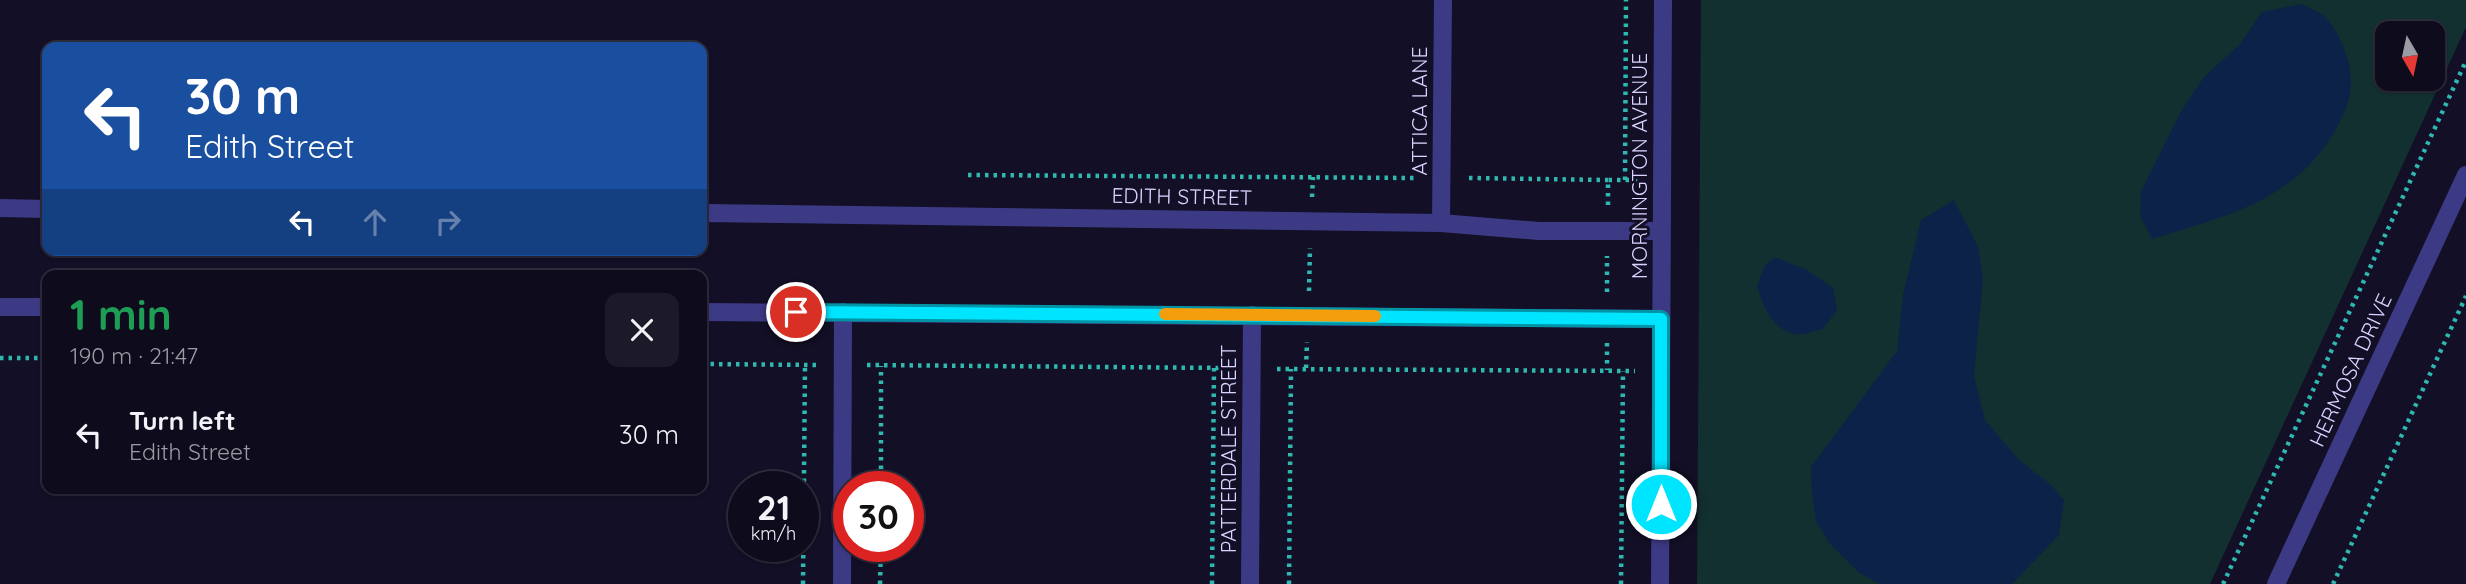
<!DOCTYPE html>
<html lang="en">
<head>
<meta charset="utf-8">
<style>
	:root { --surface:#0e0b1c; --page:#1c1929; --text:#f1f3f6; --muted:#9b9ba3; --line:#2e2b3b }
	body { margin:0; font-family:Quicksand,sans-serif; background:var(--page); color:var(--text); height:100vh; display:flex; flex-direction:column; font-size:26px; white-space:nowrap }
	* { box-sizing:border-box; margin:0 }
	p { font-size:23px; color:var(--muted) }
	.icon { flex:none; width:38px; height:38px; fill:none; stroke:currentColor; stroke-width:2; stroke-linecap:round; stroke-linejoin:round }
	.map { position:relative; flex:1; overflow:hidden }
	.side { position:absolute; left:42px; top:270px; width:665px; height:224px; display:flex; flex-direction:column; background:var(--surface); border-radius:14px; box-shadow:0 2px 5px #0004,0 0 0 2px var(--line) }
	.side>* { flex:none }
	.guide { position:absolute; left:42px; top:42px; width:665px; height:214px; border-radius:14px; box-shadow:0 2px 5px #0004,0 0 0 2px var(--line); background:#1a4fa0; color:#fff; overflow:hidden }
	.needle { width:46px; rotate:171deg }
	.buttons { position:absolute; left:2375px; top:21px; display:grid; gap:14px }
	.buttons a { display:grid; place-items:center; width:70px; height:70px; border-radius:14px; background:var(--surface); box-shadow:0 2px 5px #0004,0 0 0 2px var(--line); font-size:35px }
	.speed { position:absolute; left:728px; top:471px; display:flex; gap:14px; font-size:35px; font-weight:700; text-align:center }
	.speed>* { display:grid; place-content:center; width:91px; height:91px; border-radius:50%; background:var(--surface); box-shadow:0 2px 5px #0004,0 0 0 2px var(--line); line-height:1 }
	.speed small { font-size:18px; font-weight:400 }
	.speed .limit { border:10px solid #d22; background:#fff; color:#111 }
	.pin { position:absolute; display:grid; place-items:center; width:60px; height:60px; color:#fff; margin:-30px; border:4px solid #fff; border-radius:50%; box-shadow:0 2px 7px #0007 }
	.me { position:absolute; width:77px; margin:-38px; rotate:0deg; stroke-linejoin:round; filter:drop-shadow(0 0 5px #0008) }
	.turn { display:flex; align-items:center; gap:24px; height:147px; padding:0 28px; font-size:32px }
	.turn .icon { width:91px; height:91px; stroke-width:2.5 }
	.turn b { display:block; font-size:49px; line-height:60px }
	.lanes { display:flex; align-items:center; height:66px; padding:0 28px; background:#0003; justify-content:center; gap:35px; direction:ltr }
	.lanes .off { opacity:.35 }
	.round { display:grid; place-items:center; flex:none; width:74px; height:74px; border-radius:14px; background:var(--page) }
	.summary { display:flex; align-items:center; justify-content:space-between; height:119px; padding:0 28px }
	h1 { font-size:42px; font-weight:700; line-height:52px; color:#1e9e55 }
	ul { padding:0; list-style:none }
	li { display:flex; align-items:center; gap:21px; height:91px; padding:0 28px }
	li div { flex:1 }
	li b { display:block; font-size:26px }
	li em { font-style:normal }
	.map>svg:first-child { display:block }
	.green { fill:#12302f; fill-rule:evenodd }
	.water { fill:#0c2248 }
	.lines { fill:none; stroke-linecap:round; stroke-linejoin:round }
	.path { stroke:#2fb8b0; stroke-width:4.5; stroke-dasharray:3.5 5; stroke-linecap:butt }
	.minor { stroke:#3d3a85; stroke-width:18 }
	.route-casing { stroke:#0095a6; stroke-width:18 }
	.route { stroke:#00e5ff; stroke-width:12 }
	.slow { stroke:#f59e0b; stroke-width:12 }
	.labels { text-anchor:middle; dominant-baseline:central; stroke-width:6; stroke-linejoin:round; paint-order:stroke }
	.street-label { font-size:21px; fill:#d9d4ff; stroke:#130f26 }
</style>
</head>
<body>
<div class="map">
<svg width="2466" height="584" viewBox="0 0 2466 584">
	<rect width="100%" height="100%" fill="#130f26"/>
	<path class="green" d="M1701,0h765v27l-256,557h-513zM2387,33h45v46h-45z"/>
	<g class="water">
		<path d="M2302,4c6,3 13,6 19,10 14,10 24,34 28,50 5,23 0,41 -11,61 -39,75 -112,91 -186,114l-12,-23 1,-25 39,-78 24,-36 36,-33 22,-32z"/>
		<polygon points="1954,200 1978,247 1983,278 1974,376 1985,420 2019,460 2050,484 2064,500 2059,535 2012,584 1880,584 1858,572 1830,544 1816,521 1812,493 1811,467 1897,351 1903,295 1921,220"/>
		<path d="M1774,257l31,12 28,19 4,22 -14,19c-8,2 -20,7 -28,5 -24,-5 -31,-28 -38,-47l7,-20z"/>
	</g>
	<g class="lines">
		<g class="path">
			<polyline points="968,175 1415,178"/>
			<polyline points="1469,178 1608,180"/>
			<polyline points="1625,180 1626,0"/>
			<polyline points="1312,197 1313,177"/>
			<polyline points="1608,205 1608,180 1638,180"/>
			<polyline points="1309,291 1310,248"/>
			<polyline points="1607,292 1607,256"/>
			<polyline points="1607,343 1607,370"/>
			<polyline points="0,358 47,358"/>
			<polyline points="702,364 816,365"/>
			<polyline points="867,365 1226,368"/>
			<polyline points="1306,368 1307,342"/>
			<polyline points="1277,369 1635,371"/>
			<polyline points="881,486 881,366"/>
			<polyline points="803,584 805,365"/>
			<polyline points="880,584 881,546"/>
			<polyline points="1212,584 1214,368"/>
			<polyline points="1289,584 1291,369"/>
			<polyline points="1621,584 1623,371"/>
			<polyline points="2223,584 2466,61"/>
			<polyline points="2333,584 2466,296"/>
		</g>
		<g class="minor">
			<polyline points="0,208 47,209"/>
			<polyline points="702,213 1441,223 1539,231 1661,231"/>
			<polyline points="1441,223 1443,0"/>
			<polyline points="0,307 47,307"/>
			<polyline points="702,312 1661,319"/>
			<polyline points="842,584 843,312"/>
			<polyline points="1250,584 1252,315"/>
			<polyline points="1660,584 1663,0"/>
			<polyline points="2276,584 2466,175"/>
		</g>
	</g>
	<g class="lines">
		<defs>
			<polyline id="route" points="796,312 1661,319 1661,504"/>
		</defs>
		<use href="#route" class="route-casing"/>
		<use href="#route" class="route"/>
		<polyline class="slow" points="1165,314 1375,316"/>
	</g>
	<g class="labels">
		<g class="street-label">
			<text transform="translate(1419 111) rotate(-90)">ATTICA LANE</text>
			<text transform="translate(1639 166) rotate(-90)">MORNINGTON AVENUE</text>
			<text transform="translate(1182 196) rotate(1)">EDITH STREET</text>
			<text transform="translate(2350 370) rotate(-65)">HERMOSA DRIVE</text>
			<text transform="translate(1228 449) rotate(-90)">PATTERDALE STREET</text>
		</g>
	</g>
</svg>
<div class="buttons">
<a><svg class="needle" viewBox="-14 -14 28 28"><path d="M0-13l5 13h-10z" fill="#e53935"/><path d="M0 13l5-13h-10z" fill="#9b9ba3"/></svg></a>
</div>
<div class="speed"><div>21<small>km/h</small></div><div class="limit">30</div></div>
<div class="pin" style="left:796px;top:312px;background:#d93025"><svg class="icon" aria-label="arrive" viewBox="0 0 24 24"><path d="M6 21V4h12l-3 4 3 4H6"/></svg></div>
<svg class="me" style="left:1661px;top:504px" viewBox="-20 -20 40 40"><circle r="17" fill="#00e5ff" stroke="#fff" stroke-width="3"/><path d="M0-11L8 9 0 5-8 9z" fill="#fff"/></svg>
<div class="guide">
<div class="turn"><svg class="icon" aria-label="left" viewBox="0 0 24 24"><path d="M17 20v-9H6M10 6l-5 5 5 5"/></svg><div><b>30 m</b>Edith Street</div></div>
<div class="lanes"><svg class="icon" aria-label="left" viewBox="0 0 24 24"><path d="M17 20v-9H6M10 6l-5 5 5 5"/></svg><svg class="icon off" aria-label="ahead" viewBox="0 0 24 24"><path d="M12 20V5M6 11l6-6 6 6"/></svg><svg class="icon off" aria-label="right" viewBox="0 0 24 24"><path d="M7 20v-9h11M14 6l5 5-5 5"/></svg></div>
</div>
<section class="side">
<div class="summary"><div><h1>1 min</h1><p>190 m · 21:47</p></div><a class="round"><svg class="icon" aria-label="close" viewBox="0 0 24 24"><path d="M6 6l12 12M18 6L6 18"/></svg></a></div>
<ul>
<li><svg class="icon" aria-label="left" viewBox="0 0 24 24"><path d="M17 20v-9H6M10 6l-5 5 5 5"/></svg><div><b>Turn left</b><p>Edith Street</p></div><em>30 m</em></li>
</ul>
</section>
</div>
</body>
</html>
